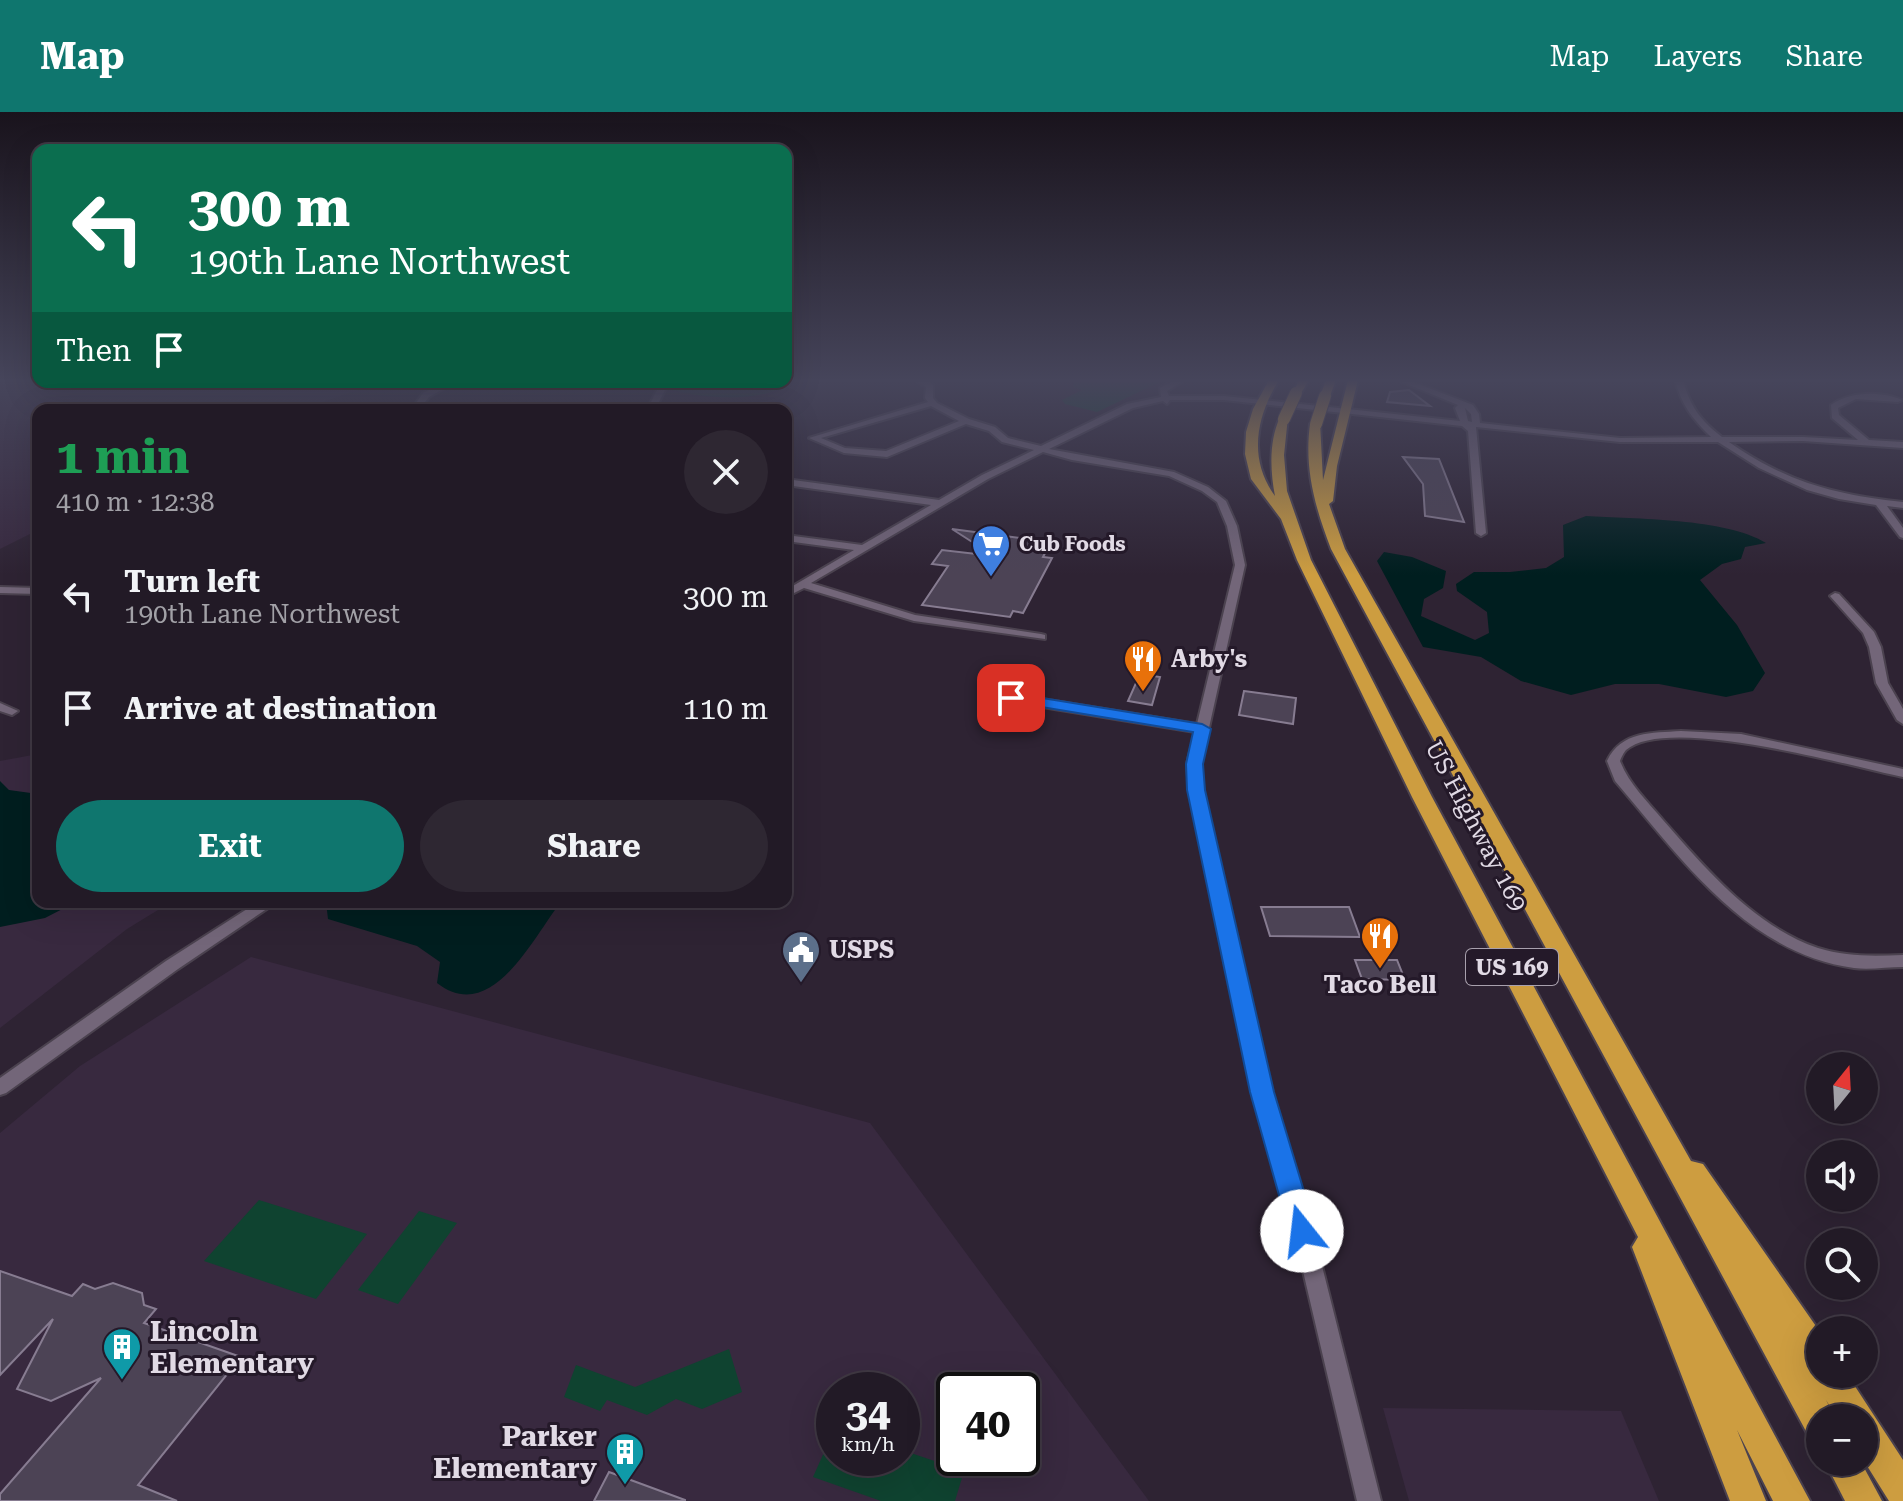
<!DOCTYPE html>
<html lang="en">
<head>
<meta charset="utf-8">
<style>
	:root { --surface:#221a26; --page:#2e2732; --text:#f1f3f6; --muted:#a2a1a7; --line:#3f3843; --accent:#0f766e }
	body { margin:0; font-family:"Roboto Serif",serif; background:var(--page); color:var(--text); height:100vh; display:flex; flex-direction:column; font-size:30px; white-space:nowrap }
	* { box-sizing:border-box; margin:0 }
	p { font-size:26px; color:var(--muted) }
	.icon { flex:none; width:44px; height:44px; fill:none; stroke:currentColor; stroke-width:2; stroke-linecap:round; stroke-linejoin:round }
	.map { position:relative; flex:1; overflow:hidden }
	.drawer { position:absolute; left:32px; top:292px; width:760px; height:504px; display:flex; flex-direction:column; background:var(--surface); border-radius:16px; box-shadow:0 8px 32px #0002,0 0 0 2px var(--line) }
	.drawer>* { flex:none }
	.hud { position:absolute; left:32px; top:32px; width:760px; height:244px; border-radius:16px; box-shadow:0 8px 32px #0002,0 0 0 2px var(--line); background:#0b6e4f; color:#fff; overflow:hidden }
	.needle { width:52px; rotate:18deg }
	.tools { position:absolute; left:1806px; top:940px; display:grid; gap:16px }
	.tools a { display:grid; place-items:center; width:72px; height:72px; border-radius:50%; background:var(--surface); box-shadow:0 8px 32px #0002,0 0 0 2px var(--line); font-size:40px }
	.speed { position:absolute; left:816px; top:1260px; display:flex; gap:16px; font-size:40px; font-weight:700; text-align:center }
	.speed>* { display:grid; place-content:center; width:104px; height:104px; border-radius:50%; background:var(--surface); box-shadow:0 8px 32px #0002,0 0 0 2px var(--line); line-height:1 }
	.speed small { font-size:20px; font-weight:400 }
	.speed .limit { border:4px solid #111; border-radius:12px; background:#fff; color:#111 }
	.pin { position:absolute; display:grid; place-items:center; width:68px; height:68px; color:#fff; margin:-34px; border-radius:16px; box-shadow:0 4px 12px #0006 }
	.me { position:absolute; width:88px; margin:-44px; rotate:344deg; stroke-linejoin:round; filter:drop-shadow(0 0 6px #0008) }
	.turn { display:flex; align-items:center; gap:28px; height:168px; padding:0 24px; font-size:36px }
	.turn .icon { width:104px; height:104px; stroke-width:2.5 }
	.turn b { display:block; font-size:56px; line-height:68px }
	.then { display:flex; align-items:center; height:76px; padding:0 24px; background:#0003; gap:16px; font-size:30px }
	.round { display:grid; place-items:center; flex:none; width:84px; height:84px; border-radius:42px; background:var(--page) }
	.head { display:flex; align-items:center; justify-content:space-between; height:136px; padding:0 24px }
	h1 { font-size:48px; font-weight:700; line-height:60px; color:#1e9e55 }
	.cta { display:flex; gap:16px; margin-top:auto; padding:16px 24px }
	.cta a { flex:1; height:92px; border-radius:48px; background:var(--accent); color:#fff; font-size:32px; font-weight:700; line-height:92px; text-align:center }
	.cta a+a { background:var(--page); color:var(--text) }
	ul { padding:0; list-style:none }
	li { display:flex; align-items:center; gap:24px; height:112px; padding:0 24px }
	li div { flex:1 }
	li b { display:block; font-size:30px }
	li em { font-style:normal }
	header { display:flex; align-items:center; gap:48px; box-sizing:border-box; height:112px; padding:0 40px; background:var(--accent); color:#fff }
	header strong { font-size:38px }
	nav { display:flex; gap:44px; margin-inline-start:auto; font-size:28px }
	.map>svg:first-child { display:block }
	.built { fill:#38293f; fill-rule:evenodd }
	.green { fill:#0f4330 }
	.water { fill:#001e1f }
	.building { fill:#4c4355; stroke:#877c91; stroke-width:2 }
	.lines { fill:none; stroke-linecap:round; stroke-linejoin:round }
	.minor-casing { stroke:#4b424f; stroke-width:4 }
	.highway-casing { stroke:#4b424f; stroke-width:4 }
	.minor { fill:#736679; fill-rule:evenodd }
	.highway { fill:#cd9d40; fill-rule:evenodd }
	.highway-bridge-casing { stroke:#4b424f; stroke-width:14; stroke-linecap:butt }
	.highway-bridge { stroke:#cd9d40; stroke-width:12 }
	.route { fill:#1a73e8; stroke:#114b97; stroke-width:2 }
	.labels { text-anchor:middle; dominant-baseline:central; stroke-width:6; stroke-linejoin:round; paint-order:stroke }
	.far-poi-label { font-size:20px; font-weight:bold; fill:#e1dae5; stroke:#241929; text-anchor:start }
	.shield { fill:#241929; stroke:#a8a0ad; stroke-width:2 }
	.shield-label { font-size:22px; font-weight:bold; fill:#e1dae5 }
	.poi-label { font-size:24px; font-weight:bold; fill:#e1dae5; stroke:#241929; text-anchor:start }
	.street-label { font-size:24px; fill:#e1dae5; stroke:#241929 }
	.near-poi-label { font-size:28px; font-weight:bold; fill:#e1dae5; stroke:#241929; text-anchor:start }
</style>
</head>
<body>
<header>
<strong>Map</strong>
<nav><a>Map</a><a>Layers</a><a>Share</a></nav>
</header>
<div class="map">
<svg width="1903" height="1389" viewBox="0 0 1903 1389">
	<rect width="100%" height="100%" fill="#2e2333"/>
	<g class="built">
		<polygon points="0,268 38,270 380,270 300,298 38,298 38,418 0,437"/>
		<polygon points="38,642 38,790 171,790 127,817 0,916 0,649"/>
		<path d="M251,845l619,166 279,378h-1149v-368l80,-67zM834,1278h68v68h-68zM954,1278h68v68h-68z"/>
		<polygon points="1383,1296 1621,1299 1659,1389 1409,1389"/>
	</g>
	<g class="green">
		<path d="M786,268h8c-30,24 -87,19 -122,10l-2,-8z"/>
		<polygon points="1074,268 1164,268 1097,300 1065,292 1062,288 1082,278 1073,275"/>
		<polygon points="259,1088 367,1122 316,1187 204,1149"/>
		<polygon points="419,1099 457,1111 398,1192 358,1178"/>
		<polygon points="729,1237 742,1280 702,1297 676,1287 647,1303 607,1288 600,1299 564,1285 576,1253 635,1275"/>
		<polygon points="834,1318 834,1346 902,1346 902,1338 964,1359 955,1389 881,1389 813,1365"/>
	</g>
	<g class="water">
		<path d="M1586,404c48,3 140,2 180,27l-21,4 -4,12 -19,5 -22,16 37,45 28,48 -12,18 -27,6 -67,-13h-44l-44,11 -50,-14 -40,-24 -58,-10 -46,-86 7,-9 28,5 34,14 -3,17 -19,11 -3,17 54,24 14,-7 -2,-21 -30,-21 -1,-7 18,-12h36l36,-4 18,-11 -1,-32z"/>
		<polygon points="0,669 9,678 38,682 38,790 76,790 45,806 0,815"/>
		<path d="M326,790h235c-28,35 -69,124 -124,81l3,-21 -23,-16 -89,-27z"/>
	</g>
	<g class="building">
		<polygon points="1409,278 1430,294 1387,290 1390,280"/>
		<polygon points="1403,345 1439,347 1464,410 1425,404 1423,372"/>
		<polygon points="952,417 1051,430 1043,445 1052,446 1023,501 1013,499 1010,505 922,493 948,454 932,452 942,438 994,444"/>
		<polygon points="1140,562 1160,565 1152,593 1128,589"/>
		<polygon points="1244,579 1296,586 1293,612 1239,603"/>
		<polygon points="1261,795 1349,795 1360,825 1270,824"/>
		<polygon points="1355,848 1397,848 1405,868 1362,867"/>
		<polygon points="0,1159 72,1184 83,1172 95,1177 113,1171 142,1181 144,1193 156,1197 144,1211 241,1245 138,1373 177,1389 0,1389 0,1382 101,1266 51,1289 17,1277 53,1207 0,1263"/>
		<polygon points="609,1360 685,1388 685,1389 594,1389"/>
	</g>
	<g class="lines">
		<defs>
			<g id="minor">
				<path d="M915,268h10l8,4v14l4,5 32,16 26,8 13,11 33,8 86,-42 34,-7 -1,-9 15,-8h10l-18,11 2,5h55l236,25 -5,-13 3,-3 -61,-25h11l65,25 6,9 1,9 140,15 91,-1c-19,-19 -29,-31 -36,-57h8c7,26 17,40 39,57h81l55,3 -26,-22 -1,-13c19,-14 50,-14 71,-5l-4,2 -42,-3 -18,9 1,7 30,25 34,2v6l-100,-7 -74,1c57,40 106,53 174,60v6l-16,-2 16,22v10l-3,-1 -24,-32 -37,-6 -32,-9 -48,-22 -41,-26h-98l-144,-15 10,106 -5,3 -5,-3 -8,-102 -6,-5 -238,-26h-54l-3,4 -4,-3 -30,7 -84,41 125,23 34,15 18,14 11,25 8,39 -44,199 2,26 68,302 48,162 62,247h-24l-58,-247 -46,-162 -64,-302 -2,-26 8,-32 -184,-30 -6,-4 6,-4 186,30 38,-159 -8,-39 -10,-24 -15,-11 -33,-15 -97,-16 -29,-8 -55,27 -177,104 104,32 126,19 4,1v4l-131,-18 -110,-33 -18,9v-7l68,-40 -68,-9v-6l76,10 69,-40 -145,-20v-6l153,21 43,-25 52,-25 -32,-8 -13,-11 -23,-7 -79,33 -43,-4 -35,-15 119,-36 -3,-4 1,-11zM931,294l28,15 -73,30 -41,-3 -24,-10zM1465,296l6,6 1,8 -4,-1z"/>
				<polygon points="445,270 455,270 429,285 422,294 424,298 416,298 414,294 423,281"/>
				<polygon points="551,270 561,270 554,275 548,275 547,273"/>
				<polygon points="656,270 664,270 665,278 655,298 647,298 657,278"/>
				<polygon points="0,475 38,476 38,482 0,481"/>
				<polygon points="1835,481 1839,482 1874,520 1881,535 1888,571 1903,597 1903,612 1897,608 1876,571 1869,535 1863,521 1830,484"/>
				<polygon points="0,591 18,599 12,603 0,599"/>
				<path d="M1681,619l60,3 162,35v8c-53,-11 -236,-63 -277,-27 -2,2 -5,8 -6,11 9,23 27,40 43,59 43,49 91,106 155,128 28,9 56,8 85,7v12c-16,0 -33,3 -49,1 -108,-15 -173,-110 -239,-187l-8,-20c14,-30 45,-28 74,-30z"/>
				<polygon points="258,790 277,790 178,857 6,981 0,983 0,966 166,849"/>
			</g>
			<g id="highway">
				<path d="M1269,268h10c-23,37 -31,79 -4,116 -5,-26 -6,-55 5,-79h8l-4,38 3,36 24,69 121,237 378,704h-37l-36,-71 29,71h-36l-98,-254 6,-10 -226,-440 -115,-237 -16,-41 -30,-40 -6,-25 1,-22 7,-23z"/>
				<polygon points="1299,268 1309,268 1300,283 1292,283"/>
				<polygon points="1326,268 1336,268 1330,284 1325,287 1320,284"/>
				<path d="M1348,268h10l-21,86 -4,35 -4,3 16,45 346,612 12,3 117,168v42h27l56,86v41h-14l-25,-40v-43h-27l-11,-18 9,18h-15v22l-12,-5 -477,-886c-16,-42 -27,-80 -21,-125l10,-2 3,58z"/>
				<polygon points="1825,1350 1861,1350 1882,1389 1845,1389"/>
			</g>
		</defs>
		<use href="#minor" class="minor-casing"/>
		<use href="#highway" class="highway-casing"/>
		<use href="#minor" class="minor"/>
		<use href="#highway" class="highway"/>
		<defs>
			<g id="highway-bridge">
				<polyline points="1284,307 1296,281"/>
				<polyline points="1316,312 1325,284"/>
			</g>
		</defs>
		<use href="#highway-bridge" class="highway-bridge-casing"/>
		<use href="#highway-bridge" class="highway-bridge"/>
	</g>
	<linearGradient id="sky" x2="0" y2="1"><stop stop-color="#19131c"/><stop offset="0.58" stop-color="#46455b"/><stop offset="1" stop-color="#46455b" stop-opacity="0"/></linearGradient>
	<rect width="1903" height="463" fill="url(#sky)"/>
	<polygon class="route" points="1011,581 1202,612 1211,617 1203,652 1205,678 1274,980 1316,1119 1312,1127 1302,1131 1293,1127 1289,1119 1250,980 1187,678 1186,652 1193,620 1005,589 1005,582"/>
	<defs>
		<symbol id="supermarket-pin" viewBox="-11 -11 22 30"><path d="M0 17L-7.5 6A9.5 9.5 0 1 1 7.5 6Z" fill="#3f7fe0" stroke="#241929"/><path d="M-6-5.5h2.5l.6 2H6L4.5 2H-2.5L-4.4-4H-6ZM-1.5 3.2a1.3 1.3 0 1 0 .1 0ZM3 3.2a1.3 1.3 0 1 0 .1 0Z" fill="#fff"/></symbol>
		<symbol id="restaurant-pin" viewBox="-11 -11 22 30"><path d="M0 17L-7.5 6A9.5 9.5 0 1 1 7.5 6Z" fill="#e8710a" stroke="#241929"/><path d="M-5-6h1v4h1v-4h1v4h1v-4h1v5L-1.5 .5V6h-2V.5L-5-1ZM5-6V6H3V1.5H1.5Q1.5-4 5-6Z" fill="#fff"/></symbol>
		<symbol id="civic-pin" viewBox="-11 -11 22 30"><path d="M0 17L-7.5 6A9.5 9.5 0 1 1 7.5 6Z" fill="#5c6f8a" stroke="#241929"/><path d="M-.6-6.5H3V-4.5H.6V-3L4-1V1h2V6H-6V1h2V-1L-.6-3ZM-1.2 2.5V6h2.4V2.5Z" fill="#fff"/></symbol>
		<symbol id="building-pin" viewBox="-11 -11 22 30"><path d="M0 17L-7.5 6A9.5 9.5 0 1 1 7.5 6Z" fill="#0f9aa8" stroke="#241929"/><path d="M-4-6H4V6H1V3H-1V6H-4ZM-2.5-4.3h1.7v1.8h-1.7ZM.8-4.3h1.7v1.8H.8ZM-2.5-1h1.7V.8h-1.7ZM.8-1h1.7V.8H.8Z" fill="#fff"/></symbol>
	</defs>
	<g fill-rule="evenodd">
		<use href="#supermarket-pin" x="969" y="410" width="44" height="60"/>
		<use href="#restaurant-pin" x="1121" y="525" width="44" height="60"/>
		<use href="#restaurant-pin" x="1358" y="802" width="44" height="60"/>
		<use href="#civic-pin" x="779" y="816" width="44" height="60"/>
		<use href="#building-pin" x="100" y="1213" width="44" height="60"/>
		<use href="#building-pin" x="603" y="1318" width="44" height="60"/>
	</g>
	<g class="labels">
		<g class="far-poi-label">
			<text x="1019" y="432">Cub Foods</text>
		</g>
		<rect class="shield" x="1466" y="837" width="92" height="36" rx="6"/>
		<g class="shield-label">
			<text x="1512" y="855">US 169</text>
		</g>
		<g class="poi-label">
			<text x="1171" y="547">Arby's</text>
			<text x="829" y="838">USPS</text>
			<text x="1380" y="873" text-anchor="middle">Taco Bell</text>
		</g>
		<g class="street-label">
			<text transform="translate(1476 714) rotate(62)">US Highway 169</text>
		</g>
		<g class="near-poi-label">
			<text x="150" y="1219">Lincoln<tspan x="150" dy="32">Elementary</tspan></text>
			<text x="597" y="1324" text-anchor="end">Parker<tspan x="597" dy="32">Elementary</tspan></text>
		</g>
	</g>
</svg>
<div class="tools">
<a><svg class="needle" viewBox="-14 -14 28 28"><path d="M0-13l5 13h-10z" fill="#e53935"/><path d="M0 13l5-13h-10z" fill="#a2a1a7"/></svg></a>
<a><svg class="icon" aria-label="sound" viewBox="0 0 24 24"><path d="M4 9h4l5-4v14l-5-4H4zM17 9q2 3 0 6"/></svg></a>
<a><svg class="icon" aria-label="search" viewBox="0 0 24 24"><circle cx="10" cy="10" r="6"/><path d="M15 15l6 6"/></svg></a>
<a>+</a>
<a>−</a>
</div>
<div class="speed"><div>34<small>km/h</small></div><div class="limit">40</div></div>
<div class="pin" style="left:1011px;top:586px;background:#d93025"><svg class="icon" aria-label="arrive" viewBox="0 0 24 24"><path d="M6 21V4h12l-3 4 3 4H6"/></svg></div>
<svg class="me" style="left:1302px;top:1119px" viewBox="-20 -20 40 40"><circle r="19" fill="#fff"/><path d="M0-13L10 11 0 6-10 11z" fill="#1a73e8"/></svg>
<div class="hud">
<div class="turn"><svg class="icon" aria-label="left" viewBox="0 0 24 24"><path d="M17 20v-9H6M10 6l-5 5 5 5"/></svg><div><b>300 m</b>190th Lane Northwest</div></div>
<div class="then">Then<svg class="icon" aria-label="arrive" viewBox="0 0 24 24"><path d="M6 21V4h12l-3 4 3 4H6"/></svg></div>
</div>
<section class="drawer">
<div class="head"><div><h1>1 min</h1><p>410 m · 12:38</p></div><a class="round"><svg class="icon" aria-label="close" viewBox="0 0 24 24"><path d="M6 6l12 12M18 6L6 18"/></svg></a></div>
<ul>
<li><svg class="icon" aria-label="left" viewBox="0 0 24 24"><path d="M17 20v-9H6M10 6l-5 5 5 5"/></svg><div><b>Turn left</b><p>190th Lane Northwest</p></div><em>300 m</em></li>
<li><svg class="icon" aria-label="arrive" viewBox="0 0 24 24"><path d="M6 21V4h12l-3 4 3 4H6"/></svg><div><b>Arrive at destination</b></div><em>110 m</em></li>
</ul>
<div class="cta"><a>Exit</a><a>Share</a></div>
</section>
</div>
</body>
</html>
